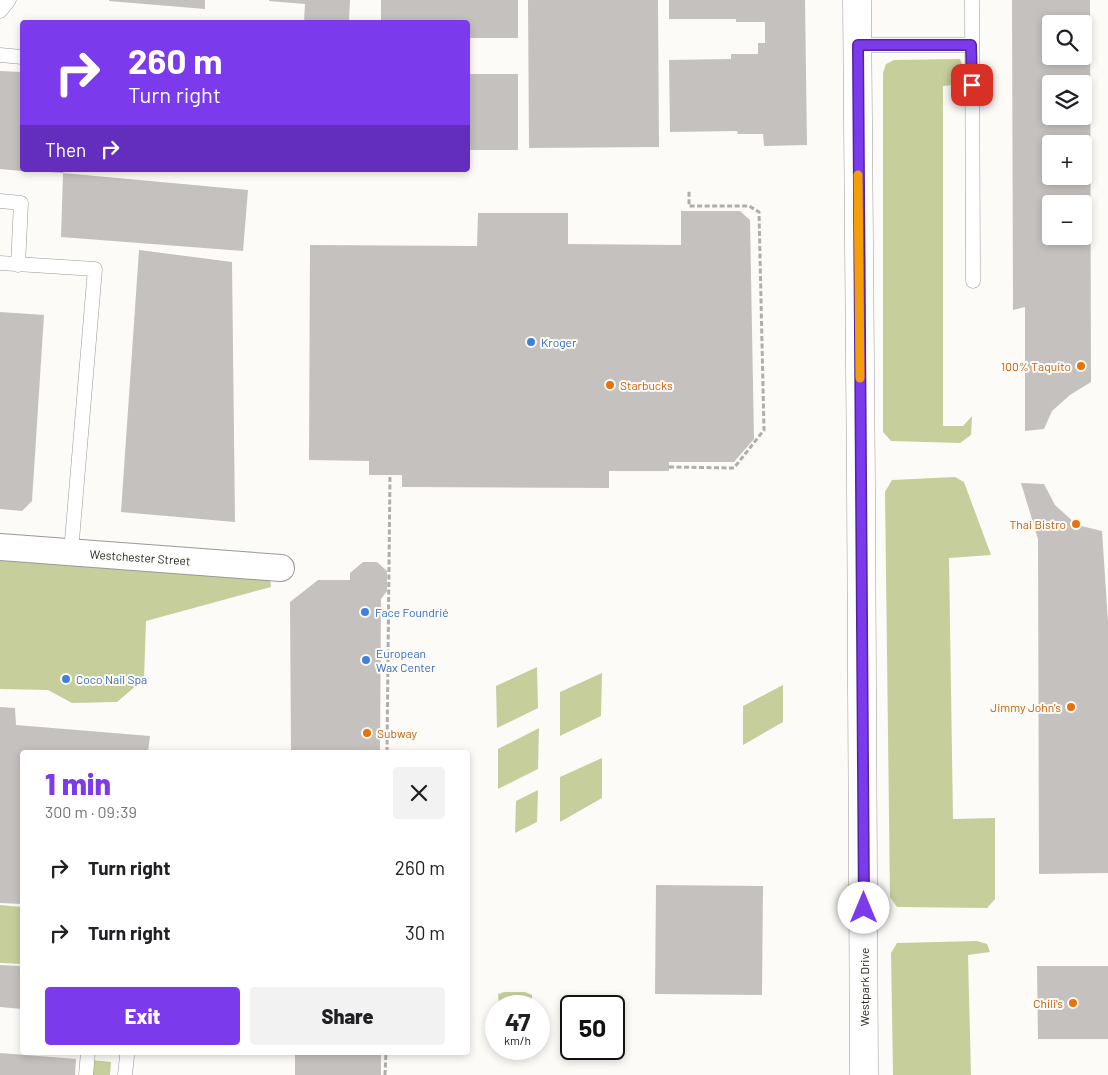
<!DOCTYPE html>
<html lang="en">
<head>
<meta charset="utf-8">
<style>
	:root { --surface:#fff; --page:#f2f2f2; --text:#202124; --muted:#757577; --accent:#7c3aed }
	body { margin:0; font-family:Barlow,sans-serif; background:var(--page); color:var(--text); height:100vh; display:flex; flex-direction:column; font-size:19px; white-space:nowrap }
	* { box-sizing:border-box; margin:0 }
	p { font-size:16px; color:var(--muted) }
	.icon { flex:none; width:28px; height:28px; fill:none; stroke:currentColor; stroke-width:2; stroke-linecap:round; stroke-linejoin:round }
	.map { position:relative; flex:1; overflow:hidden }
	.panel { position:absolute; left:20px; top:750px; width:450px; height:305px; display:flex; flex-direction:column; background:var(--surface); border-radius:5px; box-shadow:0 2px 8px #0003 }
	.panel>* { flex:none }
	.top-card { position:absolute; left:20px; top:20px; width:450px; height:152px; border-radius:5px; box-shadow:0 2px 8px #0003; background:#7c3aed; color:#fff; overflow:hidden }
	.tools { position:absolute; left:1042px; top:15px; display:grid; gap:10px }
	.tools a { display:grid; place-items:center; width:50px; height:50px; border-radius:5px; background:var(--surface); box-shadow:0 2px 8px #0003; font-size:25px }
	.speed { position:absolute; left:485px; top:995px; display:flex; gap:10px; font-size:25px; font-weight:700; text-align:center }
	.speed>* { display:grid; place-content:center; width:65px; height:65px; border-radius:50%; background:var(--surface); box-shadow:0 2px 8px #0003; line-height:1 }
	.speed small { font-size:12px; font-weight:400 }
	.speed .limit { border:2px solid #111; border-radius:8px; background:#fff; color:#111 }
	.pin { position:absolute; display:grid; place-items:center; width:42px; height:42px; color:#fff; margin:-21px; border-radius:10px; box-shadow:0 2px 8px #0006 }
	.me { position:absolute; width:55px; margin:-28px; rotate:0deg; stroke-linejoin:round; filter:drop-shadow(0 0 4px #0008) }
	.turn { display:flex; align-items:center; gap:18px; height:105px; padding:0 25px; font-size:22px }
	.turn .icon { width:65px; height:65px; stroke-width:2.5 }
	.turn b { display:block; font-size:35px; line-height:42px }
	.then { display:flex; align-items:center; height:48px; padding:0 25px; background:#0003; gap:10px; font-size:19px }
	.round { display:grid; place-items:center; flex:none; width:52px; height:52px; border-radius:5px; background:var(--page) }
	.headline { display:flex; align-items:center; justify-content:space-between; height:85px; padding:0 25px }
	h1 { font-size:30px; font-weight:800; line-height:38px; color:var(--accent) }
	.primary-button { display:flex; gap:10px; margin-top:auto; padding:10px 25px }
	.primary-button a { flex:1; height:58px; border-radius:5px; background:var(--accent); color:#fff; font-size:20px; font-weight:800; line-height:58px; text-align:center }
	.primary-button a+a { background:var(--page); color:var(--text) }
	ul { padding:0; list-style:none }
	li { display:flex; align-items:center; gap:15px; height:65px; padding:0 25px }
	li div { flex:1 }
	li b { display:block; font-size:19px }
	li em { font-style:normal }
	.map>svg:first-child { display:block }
	.green { fill:#c6cf9c }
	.building { fill:#c4c1bf; fill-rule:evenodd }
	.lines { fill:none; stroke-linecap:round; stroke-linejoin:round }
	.lane-casing { stroke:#9a9895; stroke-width:15 }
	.street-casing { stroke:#9a9895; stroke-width:28 }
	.secondary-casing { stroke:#9a9895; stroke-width:29 }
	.path { stroke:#b0aeac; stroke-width:3; stroke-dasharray:5 2.5; stroke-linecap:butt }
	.lane { stroke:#fff; stroke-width:14 }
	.street { stroke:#fff; stroke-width:26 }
	.secondary { stroke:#fff; stroke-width:28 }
	.route-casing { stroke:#51269a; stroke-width:12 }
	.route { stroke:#7c3aed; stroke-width:9 }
	.slow { stroke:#f59e0b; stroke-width:9 }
	.shop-dot { fill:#3f7fe0; stroke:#fdfbf8; stroke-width:2 }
	.food-dot { fill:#e8710a; stroke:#fdfbf8; stroke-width:2 }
	.labels { text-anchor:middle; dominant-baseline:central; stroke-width:4; stroke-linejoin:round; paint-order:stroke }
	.shop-label { font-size:12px; fill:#366cbe; stroke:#fdfbf8; text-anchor:start }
	.food-label { font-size:12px; fill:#c56008; stroke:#fdfbf8; text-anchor:end }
	.street-label { font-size:12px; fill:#2c2b2a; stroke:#fdfbf8 }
</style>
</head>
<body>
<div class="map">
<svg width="1108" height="1075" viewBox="0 0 1108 1075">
	<rect width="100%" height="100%" fill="#fdfbf8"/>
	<g class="green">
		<polygon points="960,59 966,75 964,84 943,86 943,426 963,426 972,416 971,435 960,443 891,441 883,432 883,73 886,64 894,60"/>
		<polygon points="955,477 964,482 991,555 949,558 953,819 995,818 995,899 987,908 897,907 890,897 885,492 892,480"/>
		<polygon points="0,559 270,576 271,587 146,621 144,679 117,702 72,703 48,690 0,689"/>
		<polygon points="537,667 538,708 497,728 496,686"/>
		<polygon points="602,673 601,716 560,736 560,692"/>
		<polygon points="783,685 783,722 743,745 743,706"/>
		<polygon points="539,728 538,769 498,789 498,749"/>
		<polygon points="602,758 602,798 560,822 560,777"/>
		<polygon points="538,790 537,822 515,833 516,801"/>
		<polygon points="0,905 22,907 22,964 0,963"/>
		<polygon points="977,941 987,944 990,952 968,955 971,1075 893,1075 891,953 897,943"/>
		<polygon points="504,992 525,992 532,995 532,1006 500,1006 499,1003 498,994"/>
		<polygon points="82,1059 111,1062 110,1075 80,1075"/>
	</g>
	<g class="building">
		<polygon points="109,0 205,0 205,9 109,1"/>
		<polygon points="269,0 350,0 349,22 304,22 305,4 269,1"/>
		<polygon points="381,0 518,0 518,38 468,38 468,22 381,22"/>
		<polygon points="528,0 658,0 659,147 529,148"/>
		<polygon points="669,0 805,0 807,145 764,146 763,134 738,134 737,131 670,132 669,60 731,59 731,54 758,54 758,43 765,43 765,22 736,22 736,19 669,19"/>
		<path d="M1012,0h78l1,382 -21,13 -18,16 -8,18 -19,2v-124l-12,3zM1051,24h33v32h-33zM1051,84h33v32h-33zM1051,144h33v32h-33zM1051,204h33v32h-33z"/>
		<polygon points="0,71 22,72 22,171 0,169"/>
		<rect x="468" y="74" width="50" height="76"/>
		<polygon points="34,170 64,170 63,173 34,171"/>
		<polygon points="63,173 248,190 243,251 61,237"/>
		<polygon points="681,211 740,211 750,220 754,439 734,462 669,462 669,471 609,471 609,488 402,487 402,475 369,475 369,461 309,460 310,245 477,246 478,213 568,213 568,244 681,245"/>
		<polygon points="139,250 232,262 235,522 121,512"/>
		<polygon points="0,312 44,315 32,501 22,511 0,509"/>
		<polygon points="1021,483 1044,484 1055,505 1077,525 1102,531 1108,622 1108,873 1039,874 1038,539"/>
		<polygon points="363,562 377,562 387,571 387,591 381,599 380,752 291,752 290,602 318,580 350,580 350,573"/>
		<polygon points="0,707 15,708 16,725 150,736 148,752 22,752 22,904 0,903"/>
		<polygon points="656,885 763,886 762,995 655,994"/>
		<polygon points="0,965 22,966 22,1009 0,1007"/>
		<polygon points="1037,966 1108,966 1108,1039 1038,1039"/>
		<rect x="295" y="1052" width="86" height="23"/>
		<polygon points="0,1053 76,1059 75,1075 0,1075"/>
	</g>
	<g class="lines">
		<defs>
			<g id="lane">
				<polyline points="972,0 973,281"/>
				<polyline points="0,11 9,0"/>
				<polyline points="858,45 971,45"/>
				<polyline points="0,55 22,57"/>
				<polyline points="0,201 21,203 18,265"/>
				<polyline points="0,263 95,269 71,552"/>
				<polyline points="86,1075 88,1052"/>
				<polyline points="125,1075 127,1056"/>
			</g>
			<polyline id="street" points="0,547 281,568"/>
			<polyline id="secondary" points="857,0 861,486 864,1075"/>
		</defs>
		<use href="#lane" class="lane-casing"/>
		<use href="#street" class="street-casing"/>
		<use href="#secondary" class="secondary-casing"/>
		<g class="path">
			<polyline points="669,467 734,468 764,430 759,212 749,206 689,206 689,191"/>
			<polyline points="387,752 390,475"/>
			<polyline points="385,1075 386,1052"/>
		</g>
		<use href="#lane" class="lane"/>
		<use href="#street" class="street"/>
		<use href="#secondary" class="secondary"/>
	</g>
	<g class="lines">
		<defs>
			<polyline id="route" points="864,908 858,45 971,45 972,85"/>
		</defs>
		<use href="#route" class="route-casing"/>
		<use href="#route" class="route"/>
		<polyline class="slow" points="858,175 860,378"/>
	</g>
	<g class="shop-dot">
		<circle cx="531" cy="342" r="5"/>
		<circle cx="365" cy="612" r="5"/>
		<circle cx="366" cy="660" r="5"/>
		<circle cx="66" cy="679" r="5"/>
	</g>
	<g class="food-dot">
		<circle cx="1081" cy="366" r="5"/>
		<circle cx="610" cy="385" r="5"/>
		<circle cx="1076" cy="524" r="5"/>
		<circle cx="1071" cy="707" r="5"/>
		<circle cx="367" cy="733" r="5"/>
		<circle cx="1073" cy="1003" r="5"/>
	</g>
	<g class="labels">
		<g class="shop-label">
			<text x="541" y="342">Kroger</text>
			<text x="375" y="612">Face Foundrié</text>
			<text x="376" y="653">European<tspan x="376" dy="14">Wax Center</tspan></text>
			<text x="76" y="679">Coco Nail Spa</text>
		</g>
		<g class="food-label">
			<text x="1071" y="366">100% Taquito</text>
			<text x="620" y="385" text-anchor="start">Starbucks</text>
			<text x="1066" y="524">Thai Bistro</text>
			<text x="1061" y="707">Jimmy John's</text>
			<text x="377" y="733" text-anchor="start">Subway</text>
			<text x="1063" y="1003">Chili's</text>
		</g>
		<g class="street-label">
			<text transform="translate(140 557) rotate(4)">Westchester Street</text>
			<text transform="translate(864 987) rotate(-90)">Westpark Drive</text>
		</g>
	</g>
</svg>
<div class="tools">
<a><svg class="icon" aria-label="search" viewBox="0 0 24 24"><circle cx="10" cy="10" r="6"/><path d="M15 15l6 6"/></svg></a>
<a><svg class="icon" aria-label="layers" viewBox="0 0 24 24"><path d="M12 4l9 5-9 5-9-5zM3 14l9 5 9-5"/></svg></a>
<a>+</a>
<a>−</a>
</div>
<div class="speed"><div>47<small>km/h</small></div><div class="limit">50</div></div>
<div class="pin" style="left:972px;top:85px;background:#d93025"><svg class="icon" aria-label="arrive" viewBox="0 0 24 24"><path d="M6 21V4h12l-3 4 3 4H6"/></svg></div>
<svg class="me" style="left:864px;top:908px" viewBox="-20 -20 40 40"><circle r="19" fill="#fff"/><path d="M0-13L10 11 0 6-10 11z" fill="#7c3aed"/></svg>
<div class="top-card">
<div class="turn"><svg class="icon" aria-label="right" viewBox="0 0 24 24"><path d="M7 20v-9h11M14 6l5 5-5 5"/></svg><div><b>260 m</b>Turn right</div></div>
<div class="then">Then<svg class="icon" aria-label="right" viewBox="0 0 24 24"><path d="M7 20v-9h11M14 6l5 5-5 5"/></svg></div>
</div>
<section class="panel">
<div class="headline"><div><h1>1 min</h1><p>300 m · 09:39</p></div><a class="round"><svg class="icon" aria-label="close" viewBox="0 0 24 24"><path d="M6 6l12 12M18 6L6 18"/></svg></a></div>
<ul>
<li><svg class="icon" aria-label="right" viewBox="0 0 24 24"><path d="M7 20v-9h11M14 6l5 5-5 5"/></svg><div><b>Turn right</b></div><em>260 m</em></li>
<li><svg class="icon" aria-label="right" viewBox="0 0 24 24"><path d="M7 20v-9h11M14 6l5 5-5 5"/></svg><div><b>Turn right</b></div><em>30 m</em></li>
</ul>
<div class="primary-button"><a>Exit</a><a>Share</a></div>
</section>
</div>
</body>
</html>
